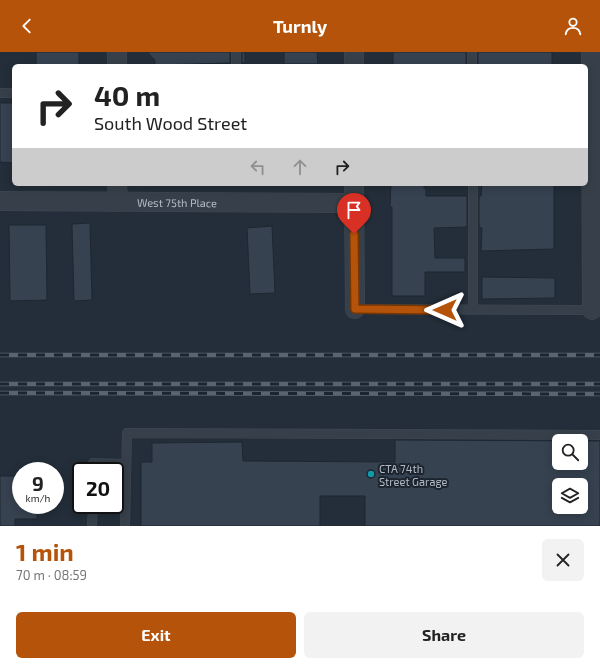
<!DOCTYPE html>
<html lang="en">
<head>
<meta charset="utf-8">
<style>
	:root { --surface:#fff; --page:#f2f2f2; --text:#222; --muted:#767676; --accent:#b45309 }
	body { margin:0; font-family:"Exo 2",sans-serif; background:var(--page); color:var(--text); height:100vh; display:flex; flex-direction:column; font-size:15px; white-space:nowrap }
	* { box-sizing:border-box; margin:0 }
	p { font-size:13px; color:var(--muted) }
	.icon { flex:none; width:22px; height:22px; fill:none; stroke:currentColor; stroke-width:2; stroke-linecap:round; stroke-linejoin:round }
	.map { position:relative; height:474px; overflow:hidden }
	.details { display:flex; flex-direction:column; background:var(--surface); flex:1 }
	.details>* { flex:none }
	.guide { position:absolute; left:12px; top:12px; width:576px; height:122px; border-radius:6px; box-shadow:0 2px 10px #0003; background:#fff; color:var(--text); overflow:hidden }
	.controls { position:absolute; left:552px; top:382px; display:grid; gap:8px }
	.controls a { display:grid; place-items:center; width:36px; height:36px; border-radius:6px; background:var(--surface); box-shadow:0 2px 10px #0003; font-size:20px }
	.speed { position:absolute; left:12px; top:410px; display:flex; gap:8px; font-size:20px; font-weight:700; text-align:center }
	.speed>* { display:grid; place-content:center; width:52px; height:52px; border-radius:50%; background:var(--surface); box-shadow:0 2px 10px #0003; line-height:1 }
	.speed small { font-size:10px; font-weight:400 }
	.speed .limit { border:2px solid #111; border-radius:6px; background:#fff; color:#111 }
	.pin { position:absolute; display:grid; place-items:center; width:34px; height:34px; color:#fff; margin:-41px -17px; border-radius:50% 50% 50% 0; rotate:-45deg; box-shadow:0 0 4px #0007 }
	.pin .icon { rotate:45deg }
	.me { position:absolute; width:44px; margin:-22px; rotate:270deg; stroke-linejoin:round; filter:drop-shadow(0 0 3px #0008) }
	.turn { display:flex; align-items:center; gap:14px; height:84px; padding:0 16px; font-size:18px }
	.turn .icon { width:52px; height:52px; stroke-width:2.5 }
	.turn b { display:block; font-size:28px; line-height:34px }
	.lanes { display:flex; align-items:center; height:38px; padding:0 16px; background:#0003; justify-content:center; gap:20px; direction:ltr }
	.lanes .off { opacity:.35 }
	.round { display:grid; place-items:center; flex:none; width:42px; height:42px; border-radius:6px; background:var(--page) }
	.summary { display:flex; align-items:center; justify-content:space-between; height:68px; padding:0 16px }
	h1 { font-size:24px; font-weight:700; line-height:30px; color:var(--accent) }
	.button { display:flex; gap:8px; margin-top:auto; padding:8px 16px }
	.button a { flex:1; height:46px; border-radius:6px; background:var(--accent); color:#fff; font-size:16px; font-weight:700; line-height:46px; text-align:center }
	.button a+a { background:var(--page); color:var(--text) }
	header { display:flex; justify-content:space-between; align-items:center; height:52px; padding:0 16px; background:var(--accent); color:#fff; font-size:18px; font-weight:700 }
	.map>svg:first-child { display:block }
	.building { fill:#364250; stroke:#1e2731; fill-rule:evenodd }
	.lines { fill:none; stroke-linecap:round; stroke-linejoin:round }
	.service-casing { stroke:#404953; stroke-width:10 }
	.minor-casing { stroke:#404953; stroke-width:20 }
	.service { stroke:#37404a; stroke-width:9 }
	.minor { stroke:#37404a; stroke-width:19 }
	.rail-casing { stroke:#596471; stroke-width:4.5 }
	.rail { stroke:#1c252f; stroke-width:3; stroke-dasharray:9; stroke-linecap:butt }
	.route-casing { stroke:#753606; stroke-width:10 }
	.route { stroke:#b45309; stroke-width:7 }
	.culture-dot { fill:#0f9aa8; stroke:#1c252f; stroke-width:1.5 }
	.labels { text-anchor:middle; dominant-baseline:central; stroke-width:4; stroke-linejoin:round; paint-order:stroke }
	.street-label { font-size:11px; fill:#b2bbc6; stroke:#1c252f }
	.poi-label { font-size:11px; fill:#b2bbc6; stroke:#1c252f; text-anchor:start }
</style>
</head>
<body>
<header><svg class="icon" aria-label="back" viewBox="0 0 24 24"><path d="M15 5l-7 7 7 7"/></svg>Turnly<svg class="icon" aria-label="person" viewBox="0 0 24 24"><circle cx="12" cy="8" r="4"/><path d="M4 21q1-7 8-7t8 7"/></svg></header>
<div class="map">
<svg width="600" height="474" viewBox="0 0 600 474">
	<rect width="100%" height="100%" fill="#232e3a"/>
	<g class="building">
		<rect x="36" y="0" width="43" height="13"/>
		<polygon points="147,0 230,0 230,11 155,13 155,8"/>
		<rect x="242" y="0" width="3" height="11"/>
		<polygon points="284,0 317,0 318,12 284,12"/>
		<rect x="393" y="0" width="73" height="14"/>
		<rect x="478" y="0" width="74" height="14"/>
		<polygon points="0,51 14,51 14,111 0,110"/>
		<polygon points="391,132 424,132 424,136 426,136 426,144 467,144 467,175 434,176 435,206 465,206 465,220 425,220 425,244 392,244 392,155 390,155"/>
		<polygon points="482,132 554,132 554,197 481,199 482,176 479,175 479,144 481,144"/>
		<polygon points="90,171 92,248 74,249 72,172"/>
		<polygon points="9,173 46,173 47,248 10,249"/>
		<polygon points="272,174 275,241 250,242 247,176"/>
		<polygon points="482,225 555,226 555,246 482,247"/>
		<path d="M395,388l205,1v85h-235v-30h-45v30h-179v-64h11v-19l90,-1 1,19 152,1zM559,389h22v22h-22zM559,433h22v22h-22z"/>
		<polygon points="0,424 21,424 21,453 37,453 37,467 15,467 15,474 0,474"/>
	</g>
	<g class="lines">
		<defs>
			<g id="service">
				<polyline points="236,0 236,14"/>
				<polyline points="472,0 472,14"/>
				<polyline points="0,41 14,41"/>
				<polyline points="473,132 473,258"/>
				<polyline points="355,257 595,258"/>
				<polyline points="93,419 93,411 126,412"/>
				<polyline points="92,474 93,453"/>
				<polyline points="125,474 127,381 600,383"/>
			</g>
			<g id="minor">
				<polyline points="117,0 117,14"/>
				<polyline points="354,0 354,14"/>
				<polyline points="591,0 592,258"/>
				<polyline points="117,132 118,150"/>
				<polyline points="354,132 355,257"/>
				<path id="s1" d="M0,149l354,2"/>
			</g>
		</defs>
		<use href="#service" class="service-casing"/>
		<use href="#minor" class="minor-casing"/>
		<use href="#service" class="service"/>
		<use href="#minor" class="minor"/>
		<defs>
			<g id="rail">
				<polyline points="0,303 600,303"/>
				<polyline points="0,332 600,332"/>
				<polyline points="0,341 600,342"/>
			</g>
		</defs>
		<use href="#rail" class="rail-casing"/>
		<use href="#rail" class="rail"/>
	</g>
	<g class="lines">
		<defs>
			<polyline id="route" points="354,182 355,257 445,258"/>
		</defs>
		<use href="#route" class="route-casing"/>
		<use href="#route" class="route"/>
	</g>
	<circle class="culture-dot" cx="371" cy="422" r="4"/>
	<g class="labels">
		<g class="street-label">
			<text stroke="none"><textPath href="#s1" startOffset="177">West 75th Place</textPath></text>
		</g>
		<g class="poi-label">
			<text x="379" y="416">CTA 74th<tspan x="379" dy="13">Street Garage</tspan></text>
		</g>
	</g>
</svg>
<div class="controls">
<a><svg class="icon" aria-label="search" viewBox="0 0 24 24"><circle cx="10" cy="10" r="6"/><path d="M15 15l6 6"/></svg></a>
<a><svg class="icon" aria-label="layers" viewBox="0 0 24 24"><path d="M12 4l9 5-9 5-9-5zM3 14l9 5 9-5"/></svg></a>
</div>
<div class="speed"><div>9<small>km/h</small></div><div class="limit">20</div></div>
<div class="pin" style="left:354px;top:182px;background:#d93025"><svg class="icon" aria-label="arrive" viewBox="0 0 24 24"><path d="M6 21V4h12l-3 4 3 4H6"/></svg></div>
<svg class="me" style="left:445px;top:258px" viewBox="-20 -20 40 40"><path d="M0-17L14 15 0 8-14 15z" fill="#b45309" stroke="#fff" stroke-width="4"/></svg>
<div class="guide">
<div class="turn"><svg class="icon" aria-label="right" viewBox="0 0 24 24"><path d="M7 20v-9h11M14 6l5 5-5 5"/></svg><div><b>40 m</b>South Wood Street</div></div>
<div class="lanes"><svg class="icon off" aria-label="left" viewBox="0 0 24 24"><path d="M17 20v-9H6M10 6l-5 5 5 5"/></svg><svg class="icon off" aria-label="ahead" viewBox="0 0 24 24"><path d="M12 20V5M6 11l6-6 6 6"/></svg><svg class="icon" aria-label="right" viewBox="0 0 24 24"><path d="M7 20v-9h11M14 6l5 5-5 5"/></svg></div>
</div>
</div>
<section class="details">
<div class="summary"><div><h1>1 min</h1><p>70 m · 08:59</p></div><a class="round"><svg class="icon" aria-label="close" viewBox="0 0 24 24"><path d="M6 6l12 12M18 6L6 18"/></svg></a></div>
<div class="button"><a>Exit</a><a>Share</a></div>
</section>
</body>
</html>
